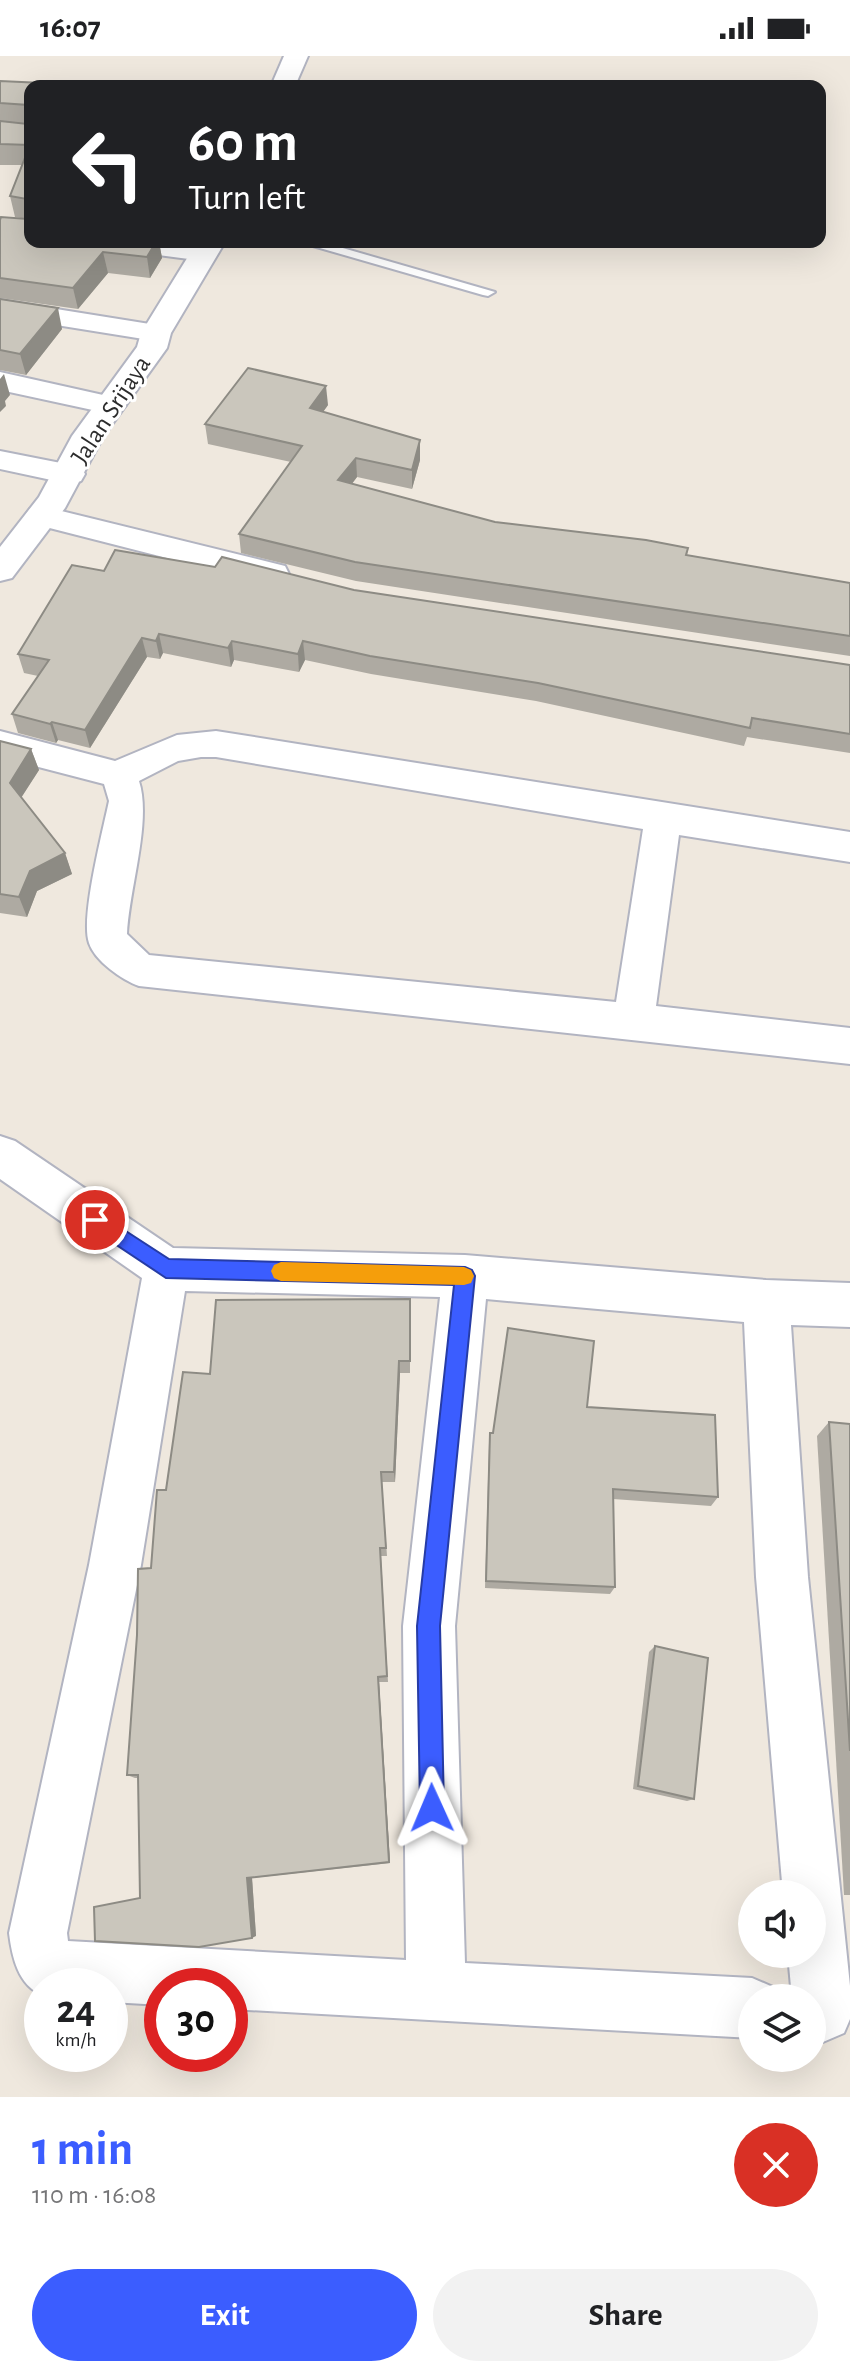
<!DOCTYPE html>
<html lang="en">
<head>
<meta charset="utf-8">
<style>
	:root { --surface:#fff; --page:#f2f2f2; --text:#202124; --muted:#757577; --accent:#3b5dff }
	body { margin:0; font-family:"Alegreya Sans",sans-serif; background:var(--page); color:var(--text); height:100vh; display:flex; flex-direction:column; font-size:30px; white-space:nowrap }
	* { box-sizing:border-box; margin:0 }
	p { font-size:26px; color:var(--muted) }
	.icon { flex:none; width:44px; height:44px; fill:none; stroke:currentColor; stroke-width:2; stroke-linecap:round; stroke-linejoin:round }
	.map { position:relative; height:2041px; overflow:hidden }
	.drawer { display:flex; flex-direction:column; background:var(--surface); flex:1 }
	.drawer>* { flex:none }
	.hud { position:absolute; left:24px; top:24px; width:802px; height:168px; border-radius:16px; box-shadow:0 8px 32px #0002; background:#202124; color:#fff; overflow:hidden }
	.buttons { position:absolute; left:738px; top:1824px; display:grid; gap:16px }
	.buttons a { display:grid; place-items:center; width:88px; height:88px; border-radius:50%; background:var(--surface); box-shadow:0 8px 32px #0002; font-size:40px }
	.speed { position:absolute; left:24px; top:1912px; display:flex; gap:16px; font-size:40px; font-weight:700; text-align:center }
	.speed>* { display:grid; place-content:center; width:104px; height:104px; border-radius:50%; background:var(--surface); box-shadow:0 8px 32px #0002; line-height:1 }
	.speed small { font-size:20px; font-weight:400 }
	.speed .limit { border:12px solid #d22; background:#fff; color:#111 }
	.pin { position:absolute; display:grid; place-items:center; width:68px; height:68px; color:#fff; margin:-34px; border:4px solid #fff; border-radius:50%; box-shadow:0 2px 8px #0007 }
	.me { position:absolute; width:88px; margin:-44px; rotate:359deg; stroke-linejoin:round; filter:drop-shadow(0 0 6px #0008) }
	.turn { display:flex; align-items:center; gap:28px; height:168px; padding:0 32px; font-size:36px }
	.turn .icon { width:104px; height:104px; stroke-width:2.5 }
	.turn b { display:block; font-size:56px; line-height:68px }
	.round { display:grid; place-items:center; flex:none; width:84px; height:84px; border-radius:42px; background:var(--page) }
	.head { display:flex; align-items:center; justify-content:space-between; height:136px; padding:0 32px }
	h1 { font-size:48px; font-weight:700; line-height:60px; color:var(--accent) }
	.button { display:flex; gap:16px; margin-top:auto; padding:16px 32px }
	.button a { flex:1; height:92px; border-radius:48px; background:var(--accent); color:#fff; font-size:32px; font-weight:700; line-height:92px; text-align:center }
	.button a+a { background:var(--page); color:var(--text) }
	.status { display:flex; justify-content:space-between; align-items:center; height:56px; padding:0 40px; background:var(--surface); direction:ltr }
	.status svg { height:22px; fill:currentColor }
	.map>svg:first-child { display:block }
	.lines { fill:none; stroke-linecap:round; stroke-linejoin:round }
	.lane-casing { stroke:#b2b4c1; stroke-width:4 }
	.street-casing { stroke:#b2b4c1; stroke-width:4 }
	.secondary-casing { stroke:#b2b4c1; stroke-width:4 }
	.lane { fill:#fff; fill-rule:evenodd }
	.street { fill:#fff; fill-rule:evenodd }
	.secondary { fill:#fff; fill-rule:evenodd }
	.wall { fill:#aeaaa2 }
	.shaded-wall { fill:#8d8b84 }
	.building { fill:#cac6bc; stroke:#8d8b84; stroke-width:2 }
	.route { fill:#3b5dff; stroke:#263ca6; stroke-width:2 }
	.slow { fill:#f59e0b }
	.labels { text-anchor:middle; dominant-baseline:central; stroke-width:6; stroke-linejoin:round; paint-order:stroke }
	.far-street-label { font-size:26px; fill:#2c2c2c; stroke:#fff }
</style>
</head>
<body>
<div class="status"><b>16:07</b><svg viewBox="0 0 49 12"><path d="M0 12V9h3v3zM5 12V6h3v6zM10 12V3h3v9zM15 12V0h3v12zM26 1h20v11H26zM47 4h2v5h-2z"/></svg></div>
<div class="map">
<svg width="850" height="2041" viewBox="0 0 850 2041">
	<rect width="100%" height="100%" fill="#efe8de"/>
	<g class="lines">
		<defs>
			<polygon id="lane" points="299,186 322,186 495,236 488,240 483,239"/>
			<g id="street">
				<polygon points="107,186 181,186 213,191 217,197 213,203 204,205 120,194 111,192"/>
				<polygon points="0,244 156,269 166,271 170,277 166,283 156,285 0,260"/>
				<polygon points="0,316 121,343 126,349 121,355 111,358 0,334"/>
				<polygon points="0,395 81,411 85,418 81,425 70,428 0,413"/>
				<polygon points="41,450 273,507 285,510 289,518 285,526 273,529 30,467 25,460 30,453"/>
				<path d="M0,675l115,30 62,-26 39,-4 634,101v30l-171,-27 -23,171 194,22v36l-711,-78c-17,-6 -44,-25 -50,-43 -9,-25 14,-113 20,-142l-5,-17 -104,-27zM201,701h15l427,72 -27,173 -467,-47 -22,-21c2,-45 25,-113 12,-153l39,-20z"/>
				<path d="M0,1080l15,5 158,107 292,7 301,25 84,3v44l-59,-2 17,252 42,409v33l-6,14 -21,9 -11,-5v-39h-20l-4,-44h24v-60h-29l-27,-317 -12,-255 -258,-23 -31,327 10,337 287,15 21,9 5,11h-26v40l-522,-29v-23h-68v19l-52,-3v-16h-68v9c-24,-10 -30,-38 -33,-62l80,-368 53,-287 -142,-99zM185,1235l255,6 -37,329 3,334 -338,-19 -1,-8 74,-368z"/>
			</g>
			<g id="secondary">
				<polygon points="284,0 308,0 295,30 271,30"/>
				<polygon points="197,186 225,186 171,277 167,292 103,381 65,452 12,522 0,525 0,491 39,441 72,380 137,291 141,277"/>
			</g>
		</defs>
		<use href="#lane" class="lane-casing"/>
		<use href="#street" class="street-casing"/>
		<use href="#secondary" class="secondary-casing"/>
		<use href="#lane" class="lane"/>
		<use href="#street" class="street"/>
		<use href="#secondary" class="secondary"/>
	</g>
	<g class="wall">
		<polygon points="0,25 64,28 65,30 30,30 30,186 159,186 162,202 150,222 108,217 78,253 0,242 0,164 27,163 15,161 10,140 22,109 0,109"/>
		<polygon points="0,243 62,273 26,319 0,314"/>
		<polygon points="328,349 323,356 420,384 420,404 412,433 357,421 352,428 495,466 688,492 687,499 850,527 850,600 356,525 241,497 239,478 291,406 208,388 205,368"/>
		<polygon points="104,515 354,534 850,609 850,697 747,681 744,690 536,645 371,618 305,604 299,616 234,604 231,611 163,597 160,603 147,601 90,692 58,684 56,687 18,677 12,658 38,620 24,617 18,598"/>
		<polygon points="0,685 31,693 39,714 21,742 65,797 72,818 37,835 27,861 0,857"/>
		<polygon points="410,1243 410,1317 400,1317 395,1426 382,1426 387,1500 381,1500 388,1626 379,1626 390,1807 252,1822 256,1880 140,1842 138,1722 135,1722 127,1719 151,1512 166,1434 210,1318"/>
		<polygon points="587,1351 718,1441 711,1450 613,1443 615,1531 610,1538 485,1532 489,1387 490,1377"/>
		<polygon points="829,1366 850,1368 850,1839 844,1839 817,1380"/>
		<polygon points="655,1590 694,1743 687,1745 633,1733 649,1596"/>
	</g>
	<g class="shaded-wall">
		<polygon points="156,186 159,186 162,202 150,222 147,201"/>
		<polygon points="103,196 108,217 78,253 73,232"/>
		<polygon points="58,252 62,273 26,319 20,298"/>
		<polygon points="4,318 10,339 5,345 6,350 0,356 0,323"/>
		<polygon points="326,330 328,349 312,371 310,352"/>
		<polygon points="420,384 420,404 412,433 412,414"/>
		<polygon points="356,402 357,421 339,444 338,424"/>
		<polygon points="159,578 163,597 160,603 156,585"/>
		<polygon points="142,582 147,601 90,692 85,674"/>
		<polygon points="232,585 234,604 231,611 228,592"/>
		<polygon points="303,585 305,604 299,616 298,598"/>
		<polygon points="52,666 58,684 56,687 50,668"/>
		<polygon points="31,693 39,714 17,748 10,727"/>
		<polygon points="65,797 72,818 37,835 27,861 19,841 30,815"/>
		<polygon points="399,1305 400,1317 395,1426 394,1416"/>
		<polygon points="378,1621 379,1626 390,1807 389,1806"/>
		<polygon points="247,1822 252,1822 256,1880 252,1882"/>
	</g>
	<g class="building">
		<polygon points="0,25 64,28 63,30 30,30 30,89 0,88 0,65 27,68 28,49 0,47"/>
		<polygon points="30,89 30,186 156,186 147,201 103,196 73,232 0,222 0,164 1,161 27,163 27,143 10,140"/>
		<polygon points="0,243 58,252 20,298 0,294"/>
		<polygon points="248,312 326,330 310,352 420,384 412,414 356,402 338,424 495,466 646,484 688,492 686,499 850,527 850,580 355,506 239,478 302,390 205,368"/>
		<polygon points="115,494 215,511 222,501 354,534 850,609 850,678 752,662 750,672 538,627 370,600 303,585 298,598 232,585 228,592 159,578 156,585 142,582 85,674 52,666 50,668 12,658 49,604 18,598 72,509 104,515"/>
		<polygon points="0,685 31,693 10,727 65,797 30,815 19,841 0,838"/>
		<polygon points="410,1243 410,1305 399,1305 394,1416 381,1416 386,1492 380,1492 387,1620 378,1621 389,1806 247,1822 252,1882 199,1891 95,1885 94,1851 140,1842 138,1719 127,1719 137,1579 138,1513 151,1512 157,1434 166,1434 183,1316 210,1318 216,1244"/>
		<polygon points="508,1272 594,1285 587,1351 715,1359 718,1441 613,1433 615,1531 486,1525 490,1377 493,1377"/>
		<polygon points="829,1366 850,1368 850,1695"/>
		<polygon points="655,1590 708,1602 694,1743 638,1730"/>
	</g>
	<polygon class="route" points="95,1155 169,1203 465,1211 472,1214 475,1220 440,1570 444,1752 441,1760 432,1764 424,1760 420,1752 417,1570 454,1229 166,1222 88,1170 85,1164 88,1158"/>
	<polygon class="slow" points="281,1206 464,1211 471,1214 474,1220 471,1227 464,1229 281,1225 274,1222 271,1215 274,1209"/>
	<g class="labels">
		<g class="far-street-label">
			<text transform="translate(111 354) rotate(-57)">Jalan Srijaya</text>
		</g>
	</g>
</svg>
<div class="buttons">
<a><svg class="icon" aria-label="sound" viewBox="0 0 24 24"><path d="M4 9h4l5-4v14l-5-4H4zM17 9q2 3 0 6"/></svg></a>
<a><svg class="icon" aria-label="layers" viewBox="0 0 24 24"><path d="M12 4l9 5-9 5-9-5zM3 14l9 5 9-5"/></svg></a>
</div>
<div class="speed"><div>24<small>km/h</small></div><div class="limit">30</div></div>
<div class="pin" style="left:95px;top:1164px;background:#d93025"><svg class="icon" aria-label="arrive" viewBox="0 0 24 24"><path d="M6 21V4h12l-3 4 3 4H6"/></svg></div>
<svg class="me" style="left:432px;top:1752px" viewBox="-20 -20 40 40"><path d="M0-17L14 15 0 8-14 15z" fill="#3b5dff" stroke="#fff" stroke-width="4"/></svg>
<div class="hud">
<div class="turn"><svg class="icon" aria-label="left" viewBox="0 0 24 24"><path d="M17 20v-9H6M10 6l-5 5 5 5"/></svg><div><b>60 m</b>Turn left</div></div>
</div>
</div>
<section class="drawer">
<div class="head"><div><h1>1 min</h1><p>110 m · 16:08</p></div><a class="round" style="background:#d93025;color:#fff"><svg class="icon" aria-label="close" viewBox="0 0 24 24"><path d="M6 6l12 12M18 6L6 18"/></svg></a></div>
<div class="button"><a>Exit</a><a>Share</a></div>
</section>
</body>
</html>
